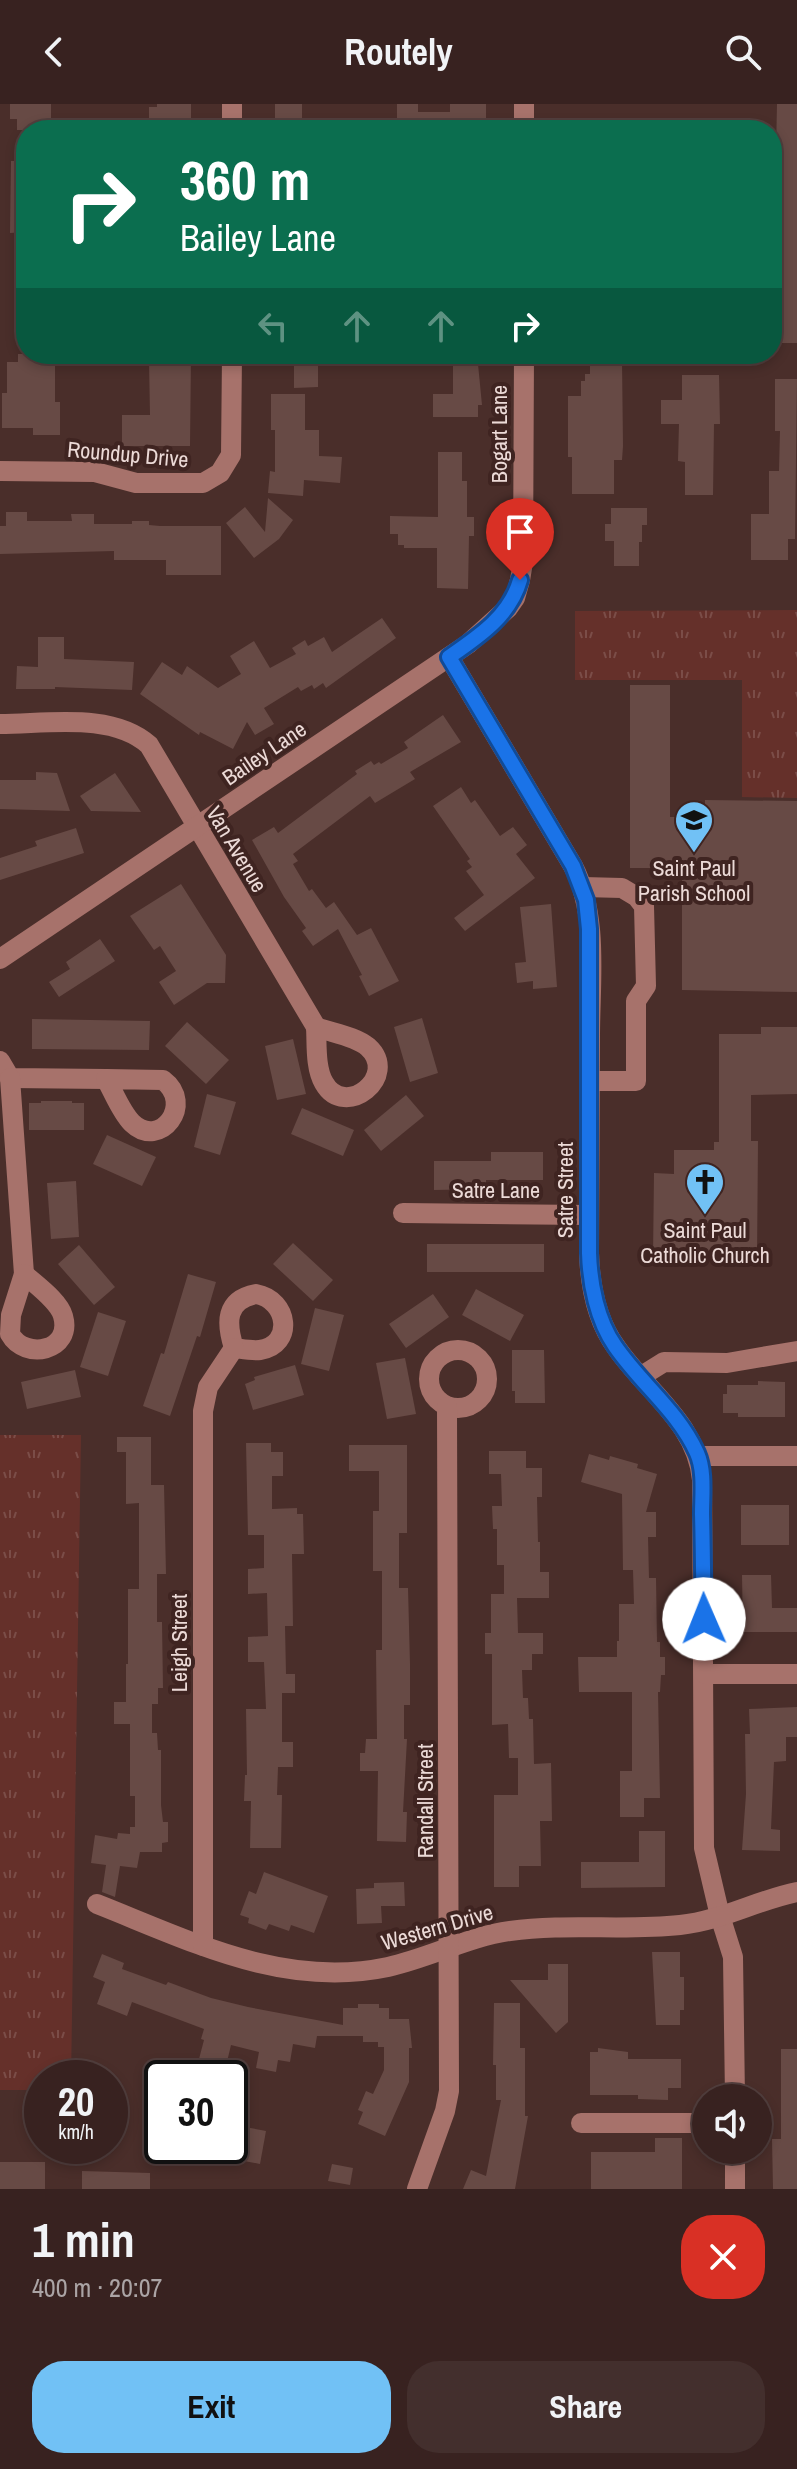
<!DOCTYPE html>
<html lang="en">
<head>
<meta charset="utf-8">
<style>
	:root { --surface:#382220; --page:#432f2d; --text:#f1f3f6; --muted:#aba4a5; --line:#523f3e; --accent:#71c1f5 }
	body { margin:0; font-family:"Archivo Narrow",sans-serif; background:var(--page); color:var(--text); height:100vh; display:flex; flex-direction:column; font-size:30px; white-space:nowrap }
	* { box-sizing:border-box; margin:0 }
	p { font-size:26px; color:var(--muted) }
	.icon { flex:none; width:44px; height:44px; fill:none; stroke:currentColor; stroke-width:2; stroke-linecap:round; stroke-linejoin:round }
	.map { position:relative; height:2085px; overflow:hidden }
	.sheet { display:flex; flex-direction:column; background:var(--surface); flex:1 }
	.sheet>* { flex:none }
	.banner { position:absolute; left:16px; top:16px; width:766px; height:244px; border-radius:32px; box-shadow:0 4px 12px #0003,0 0 0 2px var(--line); background:#0b6e4f; color:#fff; overflow:hidden }
	.buttons { position:absolute; left:692px; top:1980px; display:grid; gap:16px }
	.buttons a { display:grid; place-items:center; width:80px; height:80px; border-radius:50%; background:var(--surface); box-shadow:0 4px 12px #0003,0 0 0 2px var(--line); font-size:40px }
	.speed { position:absolute; left:24px; top:1956px; display:flex; gap:16px; font-size:40px; font-weight:700; text-align:center }
	.speed>* { display:grid; place-content:center; width:104px; height:104px; border-radius:50%; background:var(--surface); box-shadow:0 4px 12px #0003,0 0 0 2px var(--line); line-height:1 }
	.speed small { font-size:20px; font-weight:400 }
	.speed .limit { border:4px solid #111; border-radius:12px; background:#fff; color:#111 }
	.pin { position:absolute; display:grid; place-items:center; width:68px; height:68px; color:#fff; margin:-82px -34px; border-radius:50% 50% 50% 0; rotate:-45deg; box-shadow:0 0 8px #0007 }
	.pin .icon { rotate:45deg }
	.me { position:absolute; width:88px; margin:-44px; rotate:359deg; stroke-linejoin:round; filter:drop-shadow(0 0 6px #0008) }
	.turn { display:flex; align-items:center; gap:28px; height:168px; padding:0 32px; font-size:36px }
	.turn .icon { width:104px; height:104px; stroke-width:2.5 }
	.turn b { display:block; font-size:56px; line-height:68px }
	.lanes { display:flex; align-items:center; height:76px; padding:0 32px; background:#0003; justify-content:center; gap:40px; direction:ltr }
	.lanes .off { opacity:.35 }
	.round { display:grid; place-items:center; flex:none; width:84px; height:84px; border-radius:32px; background:var(--page) }
	.overview { display:flex; align-items:center; justify-content:space-between; height:136px; padding:0 32px }
	h1 { font-size:48px; font-weight:700; line-height:60px }
	.action { display:flex; gap:16px; margin-top:auto; padding:16px 32px }
	.action a { flex:1; height:92px; border-radius:32px; background:var(--accent); color:#111; font-size:32px; font-weight:700; line-height:92px; text-align:center }
	.action a+a { background:var(--page); color:var(--text) }
	header { display:flex; justify-content:space-between; align-items:center; height:104px; padding:0 32px; background:var(--surface); font-size:36px; font-weight:700 }
	.map>svg:first-child { display:block }
	.park { fill:url(#park-tufts) }
	.building { fill:#674a45 }
	.lines { fill:none; stroke-linecap:round; stroke-linejoin:round }
	.minor { stroke:#a7726b; stroke-width:20 }
	.route-casing { stroke:#114b97; stroke-width:20 }
	.route { stroke:#1a73e8; stroke-width:14 }
	.labels { text-anchor:middle; dominant-baseline:central; stroke-width:8; stroke-linejoin:round; paint-order:stroke }
	.street-label { font-size:22px; fill:#ecdad7; stroke:#3f2421 }
	.poi-label { font-size:22px; fill:#ecdad7; stroke:#3f2421 }
</style>
</head>
<body>
<header><svg class="icon" aria-label="back" viewBox="0 0 24 24"><path d="M15 5l-7 7 7 7"/></svg>Routely<svg class="icon" aria-label="search" viewBox="0 0 24 24"><circle cx="10" cy="10" r="6"/><path d="M15 15l6 6"/></svg></header>
<div class="map">
<svg width="797" height="2085" viewBox="0 0 797 2085">
	<defs>
		<pattern id="park-tufts" width="24" height="20" patternUnits="userSpaceOnUse" patternTransform="scale(2)"><rect width="24" height="20" fill="#65302a"/><path d="M3 7l-1-3M5 7V3M7 7l1-3M15 17l-1-3M17 17v-4M19 17l1-3" fill="none" stroke="#7b4d48"/></pattern>
	</defs>
	<rect width="100%" height="100%" fill="#4a2e2a"/>
	<g class="park">
		<polygon points="797,506 797,694 742,693 742,576 575,576 575,507"/>
		<polygon points="0,1331 81,1331 71,1974 42,1974 42,1986 0,1986"/>
	</g>
	<g class="building">
		<polygon points="10,0 51,0 51,15 41,15 41,26 17,26 17,15 10,15"/>
		<polygon points="157,0 191,0 191,26 157,26 157,19 149,19 149,3 157,3"/>
		<rect x="275" y="0" width="27" height="26"/>
		<polygon points="397,0 418,0 418,8 450,8 450,0 486,0 486,18 480,18 480,26 397,26"/>
		<polygon points="777,0 797,0 797,239 772,239 772,178 776,178 777,109 781,109 781,73 775,73 775,67 772,67 772,48 776,48"/>
		<polygon points="11,57 26,57 26,128 10,129"/>
		<polygon points="18,250 55,250 55,298 60,298 60,331 33,331 33,324 2,324 2,289 7,289 7,258 18,258"/>
		<polygon points="163,250 191,250 190,342 122,342 122,311 150,311 149,256 163,256"/>
		<polygon points="294,250 318,250 318,283 294,284"/>
		<polygon points="590,256 622,256 623,342 622,356 614,356 614,390 572,390 572,353 568,353 568,292 581,292 581,277 585,277 585,270 590,270"/>
		<polygon points="453,260 478,260 482,301 478,301 478,313 433,313 433,290 453,290"/>
		<polygon points="682,271 719,271 720,320 714,320 713,391 685,391 685,358 678,357 679,320 661,320 661,296 682,296"/>
		<polygon points="775,275 797,275 795,435 788,435 788,456 751,456 751,410 769,410 769,367 779,367 780,327 775,327"/>
		<polygon points="271,290 305,290 305,326 319,326 319,352 342,353 340,379 304,376 303,392 268,389 270,367 275,368 275,326 271,326"/>
		<polygon points="438,348 462,348 462,377 467,377 467,413 474,413 474,432 469,432 468,485 437,484 437,444 404,444 404,441 398,441 398,430 390,430 390,412 438,413"/>
		<polygon points="268,394 293,416 279,435 254,454 226,419 245,403 265,428"/>
		<polygon points="611,404 647,404 647,421 642,421 642,438 639,438 639,462 614,462 614,437 605,437 605,420 611,420"/>
		<polygon points="6,408 27,408 27,417 72,417 71,410 94,410 94,420 132,420 132,417 149,417 149,421 160,422 221,422 221,471 166,471 166,456 114,456 114,447 0,450 0,422 6,422"/>
		<polygon points="382,514 396,534 326,584 323,579 314,585 312,581 301,587 298,583 264,604 274,620 255,631 247,618 233,645 200,628 199,631 140,590 162,558 182,571 187,562 218,584 241,570 230,552 254,537 270,564 296,550 292,544 305,536 308,542 324,533 332,548"/>
		<polygon points="38,533 64,533 64,555 134,558 132,586 55,583 55,585 16,585 17,562 38,563"/>
		<polygon points="630,581 670,581 670,713 705,713 705,696 797,697 797,888 682,886 682,764 630,764"/>
		<polygon points="443,611 461,638 410,668 415,675 375,699 370,692 293,750 298,757 293,760 309,787 312,785 326,804 334,798 357,831 371,824 399,877 369,892 359,872 362,871 338,825 313,842 302,827 306,824 284,793 252,736 274,723 278,729 357,670 355,667 371,657 374,661 379,658 381,660 408,644 404,638"/>
		<polygon points="36,668 57,669 70,707 0,705 0,676 36,676"/>
		<polygon points="115,669 141,708 91,707 80,692"/>
		<polygon points="461,683 471,699 475,696 500,732 513,723 527,741 516,750 535,774 465,827 454,814 484,791 466,767 472,763 467,757 470,755 433,702"/>
		<polygon points="76,724 84,749 0,776 0,754 37,742 35,737"/>
		<polygon points="181,780 226,851 225,879 207,879 174,901 159,878 176,867 160,842 154,846 130,812"/>
		<polygon points="551,800 557,883 533,885 533,877 517,879 515,859 526,858 520,803"/>
		<polygon points="100,835 115,857 59,893 49,878 70,865 66,858"/>
		<polygon points="422,914 438,969 410,978 394,923"/>
		<polygon points="32,915 150,917 149,946 32,945"/>
		<polygon points="187,918 229,956 206,980 165,942"/>
		<polygon points="761,923 797,923 797,990 751,991 751,1037 758,1037 757,1155 653,1154 654,1069 674,1070 674,1046 714,1046 714,1038 719,1038 719,930 761,930"/>
		<polygon points="293,935 306,990 277,996 265,942"/>
		<polygon points="207,990 236,998 220,1051 194,1043"/>
		<polygon points="406,991 424,1012 381,1047 364,1026"/>
		<polygon points="41,997 72,997 72,999 84,999 84,1026 29,1026 29,999 41,999"/>
		<polygon points="302,1004 354,1026 343,1052 291,1030"/>
		<polygon points="107,1031 156,1053 142,1082 93,1060"/>
		<polygon points="491,1048 543,1048 543,1076 486,1076 486,1085 434,1086 434,1057 491,1057"/>
		<polygon points="76,1077 79,1133 51,1135 47,1079"/>
		<polygon points="293,1139 333,1176 313,1197 273,1160"/>
		<rect x="427" y="1140" width="117" height="28"/>
		<polygon points="79,1141 115,1183 94,1201 58,1160"/>
		<polygon points="188,1170 216,1178 200,1233 197,1232 170,1312 143,1302 161,1249 164,1250"/>
		<polygon points="476,1185 524,1211 510,1237 462,1211"/>
		<polygon points="433,1190 449,1213 406,1244 389,1220"/>
		<polygon points="315,1204 344,1211 329,1267 301,1260"/>
		<polygon points="98,1208 126,1217 108,1272 80,1263"/>
		<polygon points="512,1246 544,1246 545,1299 515,1299 515,1287 512,1287"/>
		<polygon points="405,1254 416,1310 387,1315 376,1259"/>
		<polygon points="295,1261 304,1291 253,1306 245,1280 255,1276 254,1273"/>
		<polygon points="75,1266 81,1293 27,1305 21,1278"/>
		<polygon points="758,1277 785,1278 785,1313 738,1313 738,1309 723,1309 723,1290 727,1290 727,1281 758,1281"/>
		<polygon points="117,1333 151,1333 151,1381 164,1381 166,1470 157,1470 157,1518 162,1518 163,1584 158,1584 158,1600 152,1600 152,1629 157,1629 158,1646 161,1646 161,1701 163,1718 168,1718 168,1738 162,1739 162,1748 140,1748 137,1764 120,1762 115,1793 102,1788 106,1761 91,1759 95,1731 117,1735 118,1729 130,1730 130,1723 135,1723 135,1692 130,1692 130,1620 114,1620 114,1598 126,1598 126,1560 128,1560 128,1485 139,1485 139,1399 126,1400 126,1348 117,1348"/>
		<polygon points="246,1339 271,1339 271,1348 283,1348 283,1372 272,1372 272,1405 297,1404 297,1410 303,1410 304,1450 292,1450 293,1522 285,1522 286,1570 295,1570 295,1589 282,1589 282,1638 293,1638 293,1663 278,1663 277,1691 282,1691 281,1744 250,1744 251,1697 244,1697 245,1671 247,1671 246,1605 266,1605 264,1558 248,1558 248,1533 268,1532 267,1489 248,1490 248,1465 264,1464 264,1431 248,1431"/>
		<polygon points="349,1341 407,1341 407,1429 399,1429 399,1484 408,1484 410,1560 410,1601 404,1601 404,1635 407,1635 403,1708 407,1708 406,1738 377,1737 378,1667 360,1667 360,1649 365,1649 366,1635 377,1635 376,1546 382,1546 382,1467 373,1467 373,1407 379,1407 379,1367 349,1367"/>
		<polygon points="489,1347 526,1347 526,1364 542,1364 542,1393 537,1393 538,1438 540,1438 540,1468 549,1468 549,1494 517,1494 518,1529 543,1529 543,1550 532,1550 532,1566 522,1566 523,1594 528,1594 529,1615 533,1615 534,1660 551,1659 552,1717 540,1717 541,1762 519,1762 519,1783 494,1783 494,1691 518,1691 518,1654 509,1654 508,1620 492,1621 492,1550 485,1550 485,1529 491,1529 491,1490 504,1490 504,1461 497,1461 497,1425 493,1425 492,1402 502,1402 501,1370 489,1370"/>
		<polygon points="589,1350 609,1356 610,1352 638,1360 637,1364 657,1370 646,1408 656,1408 656,1433 648,1433 649,1474 656,1474 657,1538 660,1538 660,1553 665,1553 665,1571 661,1571 660,1588 658,1588 660,1694 644,1694 644,1713 620,1713 620,1667 632,1667 632,1588 579,1588 578,1553 617,1553 617,1537 619,1537 619,1500 634,1500 633,1466 623,1466 622,1390 581,1378"/>
		<rect x="741" y="1401" width="48" height="40"/>
		<polygon points="742,1471 771,1471 772,1504 797,1504 797,1528 743,1528"/>
		<polygon points="797,1603 797,1633 786,1633 786,1657 774,1658 771,1725 780,1726 780,1747 742,1746 746,1690 745,1630 750,1630 749,1605"/>
		<polygon points="639,1727 665,1727 665,1783 581,1784 581,1758 639,1758"/>
		<polygon points="264,1768 328,1792 314,1829 291,1821 289,1827 269,1820 266,1826 248,1819 249,1814 240,1811 249,1787 256,1790"/>
		<polygon points="404,1778 405,1802 381,1802 382,1819 357,1820 356,1785 374,1784 374,1779"/>
		<polygon points="652,1848 680,1848 680,1873 684,1873 684,1906 680,1906 680,1921 656,1921"/>
		<polygon points="102,1850 124,1859 122,1865 166,1881 168,1878 211,1894 248,1903 343,1921 343,1904 358,1904 358,1900 379,1900 379,1904 389,1904 389,1915 409,1915 412,1944 409,1944 409,1978 385,2032 358,2020 363,2008 358,2006 366,1987 373,1990 384,1966 384,1943 378,1943 378,1938 363,1938 363,1932 317,1932 315,1944 293,1940 290,1958 278,1956 276,1968 256,1964 259,1948 231,1941 226,1962 199,1955 204,1936 201,1935 204,1925 132,1898 127,1912 97,1900 105,1878 93,1873"/>
		<polygon points="548,1860 568,1860 568,1918 556,1929 510,1876 548,1876"/>
		<polygon points="494,1899 520,1899 520,1944 525,1944 525,2012 528,2012 515,2085 463,2085 471,2066 486,2072 501,1996 496,1996 496,1961 493,1961"/>
		<polygon points="598,1944 628,1948 628,1955 681,1955 681,1984 668,1984 668,1996 638,1995 638,1991 590,1991 590,1948 598,1948"/>
		<polygon points="781,1945 797,1945 797,2085 773,2085 772,2035 781,2035"/>
		<polygon points="245,2023 266,2027 260,2060 239,2056"/>
		<polygon points="655,2034 682,2034 682,2085 591,2085 591,2048 655,2048"/>
		<rect x="0" y="2058" width="45" height="27"/>
		<polygon points="332,2060 353,2064 350,2081 328,2077"/>
		<polygon points="82,2067 150,2069 150,2085 82,2085"/>
	</g>
	<g class="lines">
		<g class="minor">
			<polyline points="232,0 232,26"/>
			<polyline points="524,26 524,0"/>
			<polyline points="0,367 95,368 136,379 203,379 220,369 231,351 232,250"/>
			<path d="M449,553l124,209c26,50 17,115 17,170 0,72 -1,145 -1,217 1,32 8,68 27,94 30,44 81,76 86,133l2,368 16,68 13,41 2,141"/>
			<path d="M0,620c47,0 112,-12 149,21l167,282"/>
			<polyline points="583,783 622,784 637,793 644,802 646,882 636,897 636,977 590,977"/>
			<polyline points="0,855 468,540 508,504 515,494 520,476 523,458 524,250"/>
			<path d="M316,923c16,6 39,9 52,20 32,29 -23,73 -44,36 -9,-15 -7,-40 -8,-56z"/>
			<polyline points="0,957 10,974 106,975"/>
			<polyline points="10,974 24,1170"/>
			<path d="M106,975l57,1c32,24 -3,70 -31,43 -11,-11 -18,-30 -26,-44z"/>
			<polyline points="403,1109 589,1111"/>
			<path d="M24,1170c12,11 35,27 39,42 10,35 -38,45 -53,18l1,-19z"/>
			<path d="M256,1190c33,6 38,51 4,56 -8,1 -18,-1 -26,-2 -8,-25 -9,-48 22,-54z"/>
			<circle cx="458" cy="1275" r="29"/>
			<polyline points="640,1273 664,1258 727,1259 797,1247"/>
			<polyline points="699,1352 797,1352"/>
			<polyline points="705,1570 797,1570"/>
			<path d="M97,1800c94,37 187,85 291,63 41,-9 82,-31 122,-36 56,-8 114,0 170,-6 41,-4 77,-25 117,-33"/>
			<polyline points="203,1842 203,1307 208,1283 234,1244"/>
			<polyline points="581,2019 706,2019"/>
			<polyline points="735,2046 735,2085"/>
			<polyline points="417,2085 445,2007 449,1987 447,1303"/>
		</g>
	</g>
	<g class="lines">
		<defs>
			<path id="route" d="M520,476c-10,36 -42,57 -71,77l124,209 13,34 3,29v324c1,31 8,67 26,93 26,38 63,65 82,107 8,18 5,42 5,61 1,35 1,70 2,105"/>
		</defs>
		<use href="#route" class="route-casing"/>
		<use href="#route" class="route"/>
	</g>
	<defs>
		<symbol id="school-pin" viewBox="-11 -11 22 30"><path d="M0 17L-7.5 6A9.5 9.5 0 1 1 7.5 6Z" fill="#71c1f5" stroke="#3f2421"/><path d="M0-5L7-2L0 1L-7-2ZM-4 1L0 2.5L4 1V4Q0 6-4 4Z" fill="#111"/></symbol>
		<symbol id="church-pin" viewBox="-11 -11 22 30"><path d="M0 17L-7.5 6A9.5 9.5 0 1 1 7.5 6Z" fill="#71c1f5" stroke="#3f2421"/><path d="M-1.2-6h2.4v3.5h3.3v2.4h-3.3V6h-2.4V-.1h-3.3v-2.4h3.3Z" fill="#111"/></symbol>
	</defs>
	<g fill-rule="evenodd">
		<use href="#school-pin" x="672" y="694" width="44" height="60"/>
		<use href="#church-pin" x="683" y="1056" width="44" height="60"/>
	</g>
	<g class="labels">
		<g class="street-label">
			<text transform="translate(499 330) rotate(-90)">Bogart Lane</text>
			<text transform="translate(128 350) rotate(5)">Roundup Drive</text>
			<text transform="translate(264 649) rotate(-34)">Bailey Lane</text>
			<text transform="translate(237 745) rotate(59)">Van Avenue</text>
			<text x="496" y="1086">Satre Lane</text>
			<text transform="translate(565 1086) rotate(-90)">Satre Street</text>
			<text transform="translate(179 1539) rotate(-90)">Leigh Street</text>
			<text transform="translate(425 1697) rotate(-90)">Randall Street</text>
			<text transform="translate(437 1823) rotate(-16)">Western Drive</text>
		</g>
		<g class="poi-label">
			<text x="694" y="764">Saint Paul<tspan x="694" dy="25">Parish School</tspan></text>
			<text x="705" y="1126">Saint Paul<tspan x="705" dy="25">Catholic Church</tspan></text>
		</g>
	</g>
</svg>
<div class="buttons">
<a><svg class="icon" aria-label="sound" viewBox="0 0 24 24"><path d="M4 9h4l5-4v14l-5-4H4zM17 9q2 3 0 6"/></svg></a>
</div>
<div class="speed"><div>20<small>km/h</small></div><div class="limit">30</div></div>
<div class="pin" style="left:520px;top:476px;background:#d93025"><svg class="icon" aria-label="arrive" viewBox="0 0 24 24"><path d="M6 21V4h12l-3 4 3 4H6"/></svg></div>
<svg class="me" style="left:704px;top:1515px" viewBox="-20 -20 40 40"><circle r="19" fill="#fff"/><path d="M0-13L10 11 0 6-10 11z" fill="#1a73e8"/></svg>
<div class="banner">
<div class="turn"><svg class="icon" aria-label="right" viewBox="0 0 24 24"><path d="M7 20v-9h11M14 6l5 5-5 5"/></svg><div><b>360 m</b>Bailey Lane</div></div>
<div class="lanes"><svg class="icon off" aria-label="left" viewBox="0 0 24 24"><path d="M17 20v-9H6M10 6l-5 5 5 5"/></svg><svg class="icon off" aria-label="ahead" viewBox="0 0 24 24"><path d="M12 20V5M6 11l6-6 6 6"/></svg><svg class="icon off" aria-label="ahead" viewBox="0 0 24 24"><path d="M12 20V5M6 11l6-6 6 6"/></svg><svg class="icon" aria-label="right" viewBox="0 0 24 24"><path d="M7 20v-9h11M14 6l5 5-5 5"/></svg></div>
</div>
</div>
<section class="sheet">
<div class="overview"><div><h1>1 min</h1><p>400 m · 20:07</p></div><a class="round" style="background:#d93025;color:#fff"><svg class="icon" aria-label="close" viewBox="0 0 24 24"><path d="M6 6l12 12M18 6L6 18"/></svg></a></div>
<div class="action"><a>Exit</a><a>Share</a></div>
</section>
</body>
</html>
